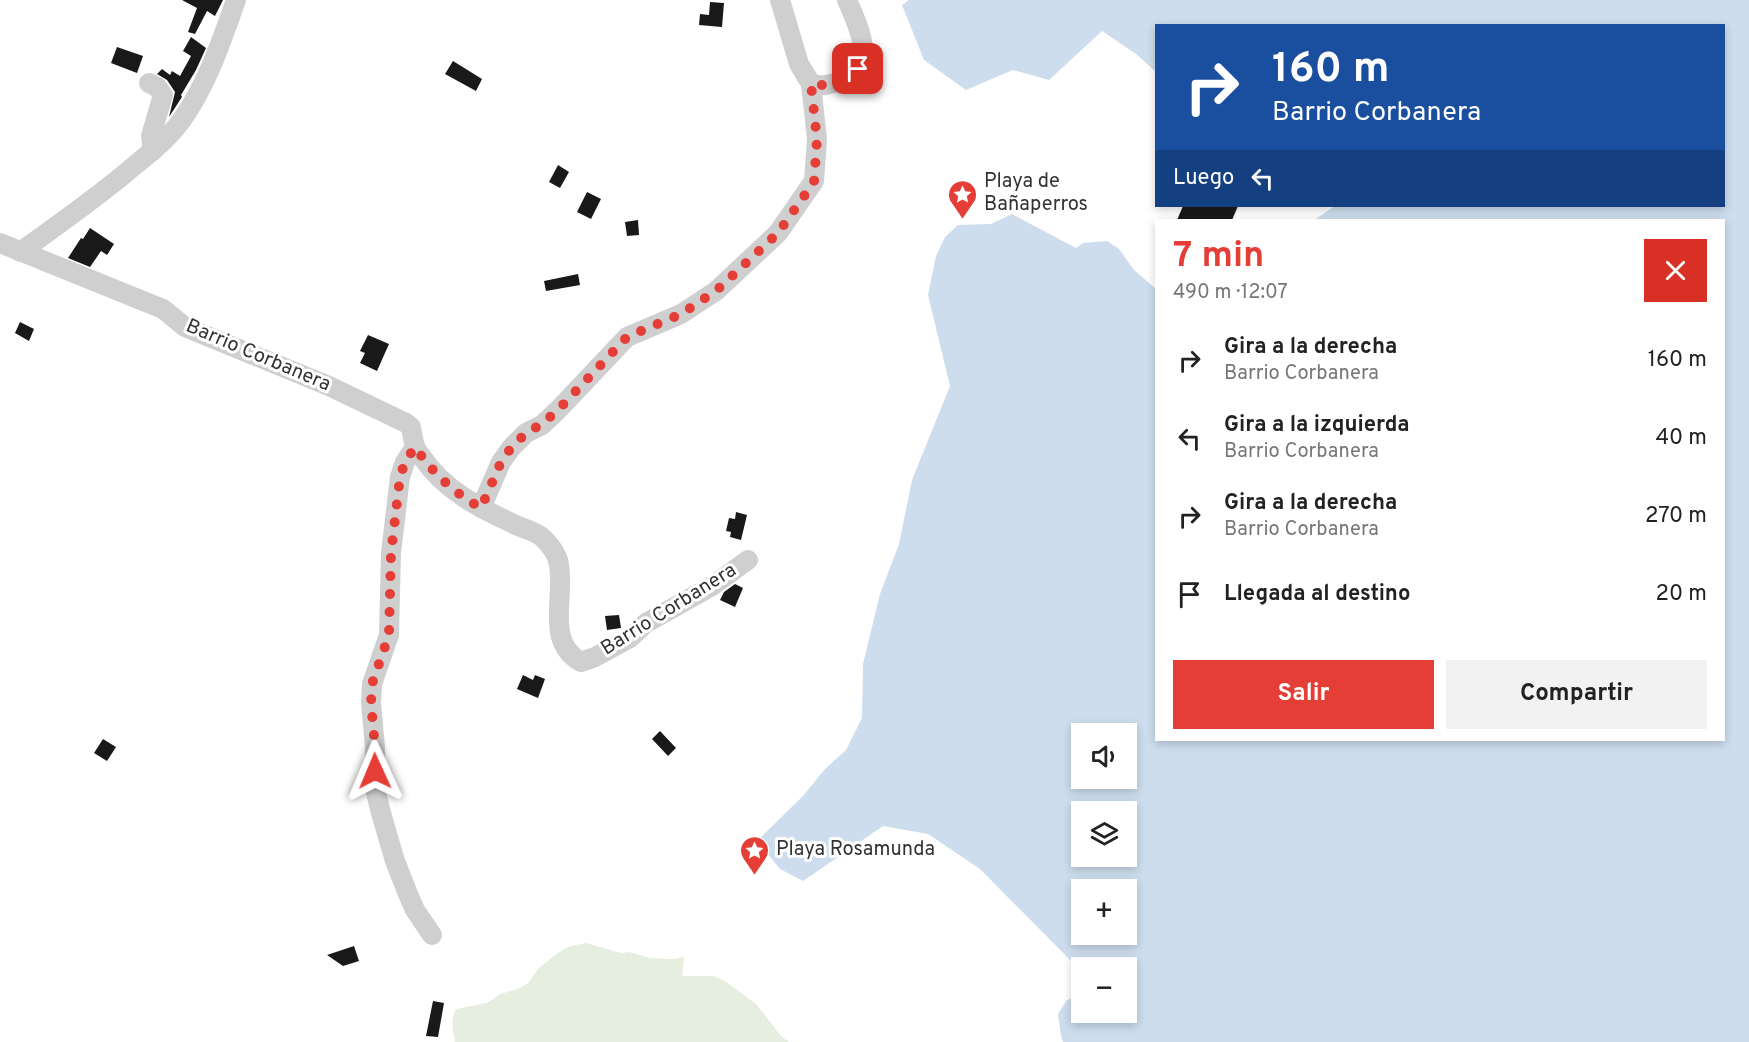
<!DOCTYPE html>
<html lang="es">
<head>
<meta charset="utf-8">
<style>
	:root { --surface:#fff; --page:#f2f2f2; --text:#222; --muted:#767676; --accent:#e53e37 }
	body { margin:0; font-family:Overpass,sans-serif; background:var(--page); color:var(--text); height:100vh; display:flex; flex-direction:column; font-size:22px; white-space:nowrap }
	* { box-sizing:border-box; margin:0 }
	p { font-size:20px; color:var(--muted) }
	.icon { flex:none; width:33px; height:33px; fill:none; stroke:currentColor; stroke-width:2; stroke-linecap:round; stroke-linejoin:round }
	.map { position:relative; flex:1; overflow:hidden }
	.drawer { position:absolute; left:1155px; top:219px; width:570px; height:522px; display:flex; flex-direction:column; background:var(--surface); border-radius:0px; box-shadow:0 3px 9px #0003 }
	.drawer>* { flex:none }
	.banner { position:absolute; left:1155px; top:24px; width:570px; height:183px; border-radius:0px; box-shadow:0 3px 9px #0003; background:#1a4fa0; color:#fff; overflow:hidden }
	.buttons { position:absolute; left:1071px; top:723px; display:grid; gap:12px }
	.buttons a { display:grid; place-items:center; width:66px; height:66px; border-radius:0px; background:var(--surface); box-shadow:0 3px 9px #0003; font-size:30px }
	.pin { position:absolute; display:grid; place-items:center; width:51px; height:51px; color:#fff; margin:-26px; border-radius:12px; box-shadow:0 3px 9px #0006 }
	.me { position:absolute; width:66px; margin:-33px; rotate:359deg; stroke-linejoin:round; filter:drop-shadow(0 0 4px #0008) }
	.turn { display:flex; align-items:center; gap:21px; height:126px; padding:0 18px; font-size:27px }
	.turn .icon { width:78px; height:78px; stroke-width:2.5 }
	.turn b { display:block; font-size:42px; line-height:51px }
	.then { display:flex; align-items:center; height:57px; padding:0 18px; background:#0003; gap:12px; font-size:22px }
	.round { display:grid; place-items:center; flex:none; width:63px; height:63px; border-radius:0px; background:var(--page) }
	.overview { display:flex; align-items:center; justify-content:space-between; height:102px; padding:0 18px }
	h1 { font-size:36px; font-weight:700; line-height:45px; color:var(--accent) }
	.action { display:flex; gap:12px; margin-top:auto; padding:12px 18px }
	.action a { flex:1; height:69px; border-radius:0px; background:var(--accent); color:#fff; font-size:24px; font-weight:700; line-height:69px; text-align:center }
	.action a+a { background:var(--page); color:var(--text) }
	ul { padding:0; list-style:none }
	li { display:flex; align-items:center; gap:18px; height:78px; padding:0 18px }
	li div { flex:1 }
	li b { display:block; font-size:22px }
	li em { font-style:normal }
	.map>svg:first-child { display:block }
	.green { fill:#e6eee0 }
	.water { fill:#cddded; fill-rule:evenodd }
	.building { fill:#191919 }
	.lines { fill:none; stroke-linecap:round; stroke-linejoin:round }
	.minor { stroke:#cfcfcf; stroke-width:20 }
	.route { stroke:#e53e37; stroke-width:10; stroke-dasharray:0 18 }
	.labels { text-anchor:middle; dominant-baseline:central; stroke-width:6; stroke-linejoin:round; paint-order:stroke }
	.poi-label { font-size:20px; fill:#323232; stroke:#fff; text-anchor:start }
	.street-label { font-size:20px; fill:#323232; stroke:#fff }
</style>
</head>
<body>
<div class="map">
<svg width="1749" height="1042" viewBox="0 0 1749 1042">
	<rect width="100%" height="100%" fill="#fff"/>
	<path class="green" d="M586,943l35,10 8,-1 21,6 23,1 10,-2 1,2 -2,17h32l11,5 31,23 25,32 8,6h-334c-2,-11 -5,-22 1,-33l31,-6 13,-9 18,-5 10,-6 11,-15 20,-16 11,-6z"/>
	<path class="water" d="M909,0h840v1042h-686l-2,-6 -3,-22 9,-14 14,-5 1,17h44v-44h-44l-1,3 -101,-102 -52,-35 -45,-8 -80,55 -23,-12 -23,-28 46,-45 22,-27 21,-19 16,-32 1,-54 17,-70 19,-50 13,-64 38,-94 -22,-91 8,-39 9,-19 13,-12 33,-1 21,-10 64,34 7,-5 24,-2 12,8 15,21 22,19v451h568v-520h-410l21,-14h389v-180h-568v46l-20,-18 -34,-23 -53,49 -36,-10 -47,20 -42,-30 -22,-55zM1082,734h44v44h-44zM1082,812h44v44h-44zM1082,890h44v44h-44z"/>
	<g class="building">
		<polygon points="182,0 223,0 215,16 207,11 195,34 188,32 197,8"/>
		<polygon points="710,2 724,3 722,27 699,25 700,14 709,15"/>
		<polygon points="191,37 206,48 196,70 181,95 182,97 169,117 175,92 167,80 157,74 162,69 170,75 172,71 180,76 191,56 183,51"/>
		<polygon points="117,47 143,56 137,73 111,63"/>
		<polygon points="453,61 482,79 476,91 445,74"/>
		<polygon points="558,165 569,172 560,188 549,182"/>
		<polygon points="587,192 601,199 591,219 577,212"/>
		<polygon points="1183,206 1238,206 1232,220 1177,220"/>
		<polygon points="638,220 639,235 627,236 625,222"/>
		<polygon points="90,228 114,244 107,255 101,251 90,267 68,258 81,238 83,239"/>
		<polygon points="578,274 580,285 546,291 544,281"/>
		<polygon points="20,322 34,329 29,341 15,333"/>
		<polygon points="368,335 389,344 377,371 360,363 365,353 360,351"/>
		<polygon points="736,512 747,515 741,540 730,537 731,532 726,531 729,518 735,519"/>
		<polygon points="735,584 743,588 735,607 720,600 724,592"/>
		<polygon points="619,615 621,628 607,630 605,616"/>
		<polygon points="523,675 533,680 535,675 545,679 538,698 517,689"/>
		<polygon points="660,731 676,748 668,756 652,739"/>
		<polygon points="103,739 116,747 107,761 94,753"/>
		<polygon points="354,946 359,961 343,966 327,955"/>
		<polygon points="433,1001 444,1003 438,1037 426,1036"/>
	</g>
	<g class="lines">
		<g class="minor">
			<path d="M780,0l19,64 12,20c12,3 21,1 32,-5 35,-16 15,-53 4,-79"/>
			<polyline points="149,83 157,87 163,95 151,136 153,151"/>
			<path d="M0,243l163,66 22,18 144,59 77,37 5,4c1,6 2,13 4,19 1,4 4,8 7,11 22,33 57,51 92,67 9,5 22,7 29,14 7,7 15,17 16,27 6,33 -14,77 22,97l14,-5 35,-19 16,-15 66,-37 36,-26"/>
			<path d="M20,252c39,-28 78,-55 114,-86 17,-14 34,-27 47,-45 26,-36 40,-79 55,-121"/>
			<polyline points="415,447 405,462 400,477 391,553 389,635 372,684 371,703 375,747 375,789 381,813 395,861 408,894 415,910 432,935"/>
			<polyline points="481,508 501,462 511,448 526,433 542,425 558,410 627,337 681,314 716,291 778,233 814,181 817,139 811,84"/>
		</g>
	</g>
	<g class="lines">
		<path class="route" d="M375,771v-24l-4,-44 1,-19 17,-49 2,-82 9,-76 5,-15 10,-15c18,26 38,45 66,61l20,-46 10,-14 15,-15 16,-9 16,-14 69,-73 54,-23 35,-23 62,-58 36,-51 3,-42 -6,-56c18,4 33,-4 47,-15"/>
	</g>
	<defs>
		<symbol id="sight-pin" viewBox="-11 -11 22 30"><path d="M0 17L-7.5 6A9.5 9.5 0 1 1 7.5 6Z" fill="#e53e37" stroke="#fff"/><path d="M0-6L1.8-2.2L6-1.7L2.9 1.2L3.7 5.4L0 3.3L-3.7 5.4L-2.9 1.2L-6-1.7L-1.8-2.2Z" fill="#fff"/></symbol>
	</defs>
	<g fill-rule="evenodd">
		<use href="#sight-pin" x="946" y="178" width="33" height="45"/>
		<use href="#sight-pin" x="738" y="834" width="33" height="45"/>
	</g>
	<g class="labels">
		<g class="poi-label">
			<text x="984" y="182">Playa de<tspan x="984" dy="23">Bañaperros</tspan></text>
			<text x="776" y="850">Playa Rosamunda</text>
		</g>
		<g class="street-label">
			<text transform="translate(258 356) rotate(23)">Barrio Corbanera</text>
			<text transform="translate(669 610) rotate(-32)">Barrio Corbanera</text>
		</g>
	</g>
</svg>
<div class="buttons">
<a><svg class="icon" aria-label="sound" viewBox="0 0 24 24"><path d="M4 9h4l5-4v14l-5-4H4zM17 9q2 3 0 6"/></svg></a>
<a><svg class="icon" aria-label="layers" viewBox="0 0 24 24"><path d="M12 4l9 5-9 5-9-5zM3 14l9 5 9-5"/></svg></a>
<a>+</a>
<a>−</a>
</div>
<div class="pin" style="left:858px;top:69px;background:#d93025"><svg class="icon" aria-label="arrive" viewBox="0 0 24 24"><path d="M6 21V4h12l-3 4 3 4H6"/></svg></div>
<svg class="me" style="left:375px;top:771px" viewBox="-20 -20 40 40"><path d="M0-17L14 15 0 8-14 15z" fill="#e53e37" stroke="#fff" stroke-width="4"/></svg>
<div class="banner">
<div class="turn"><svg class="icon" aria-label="right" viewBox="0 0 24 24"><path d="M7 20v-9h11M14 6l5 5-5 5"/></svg><div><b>160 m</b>Barrio Corbanera</div></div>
<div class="then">Luego<svg class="icon" aria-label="left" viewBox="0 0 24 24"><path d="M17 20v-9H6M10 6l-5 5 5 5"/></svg></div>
</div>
<section class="drawer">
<div class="overview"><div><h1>7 min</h1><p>490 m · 12:07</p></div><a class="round" style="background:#d93025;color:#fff"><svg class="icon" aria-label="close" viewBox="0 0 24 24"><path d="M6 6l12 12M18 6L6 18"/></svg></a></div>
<ul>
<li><svg class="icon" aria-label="right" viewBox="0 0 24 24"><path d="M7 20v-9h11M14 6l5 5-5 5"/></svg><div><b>Gira a la derecha</b><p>Barrio Corbanera</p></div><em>160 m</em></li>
<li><svg class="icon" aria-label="left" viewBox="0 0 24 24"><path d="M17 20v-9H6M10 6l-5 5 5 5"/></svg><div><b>Gira a la izquierda</b><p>Barrio Corbanera</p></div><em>40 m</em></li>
<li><svg class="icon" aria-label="right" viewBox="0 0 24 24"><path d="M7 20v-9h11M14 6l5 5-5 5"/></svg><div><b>Gira a la derecha</b><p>Barrio Corbanera</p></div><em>270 m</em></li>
<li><svg class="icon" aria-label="arrive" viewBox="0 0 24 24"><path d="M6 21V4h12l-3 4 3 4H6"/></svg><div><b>Llegada al destino</b></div><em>20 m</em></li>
</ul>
<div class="action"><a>Salir</a><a>Compartir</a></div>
</section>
</div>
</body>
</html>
